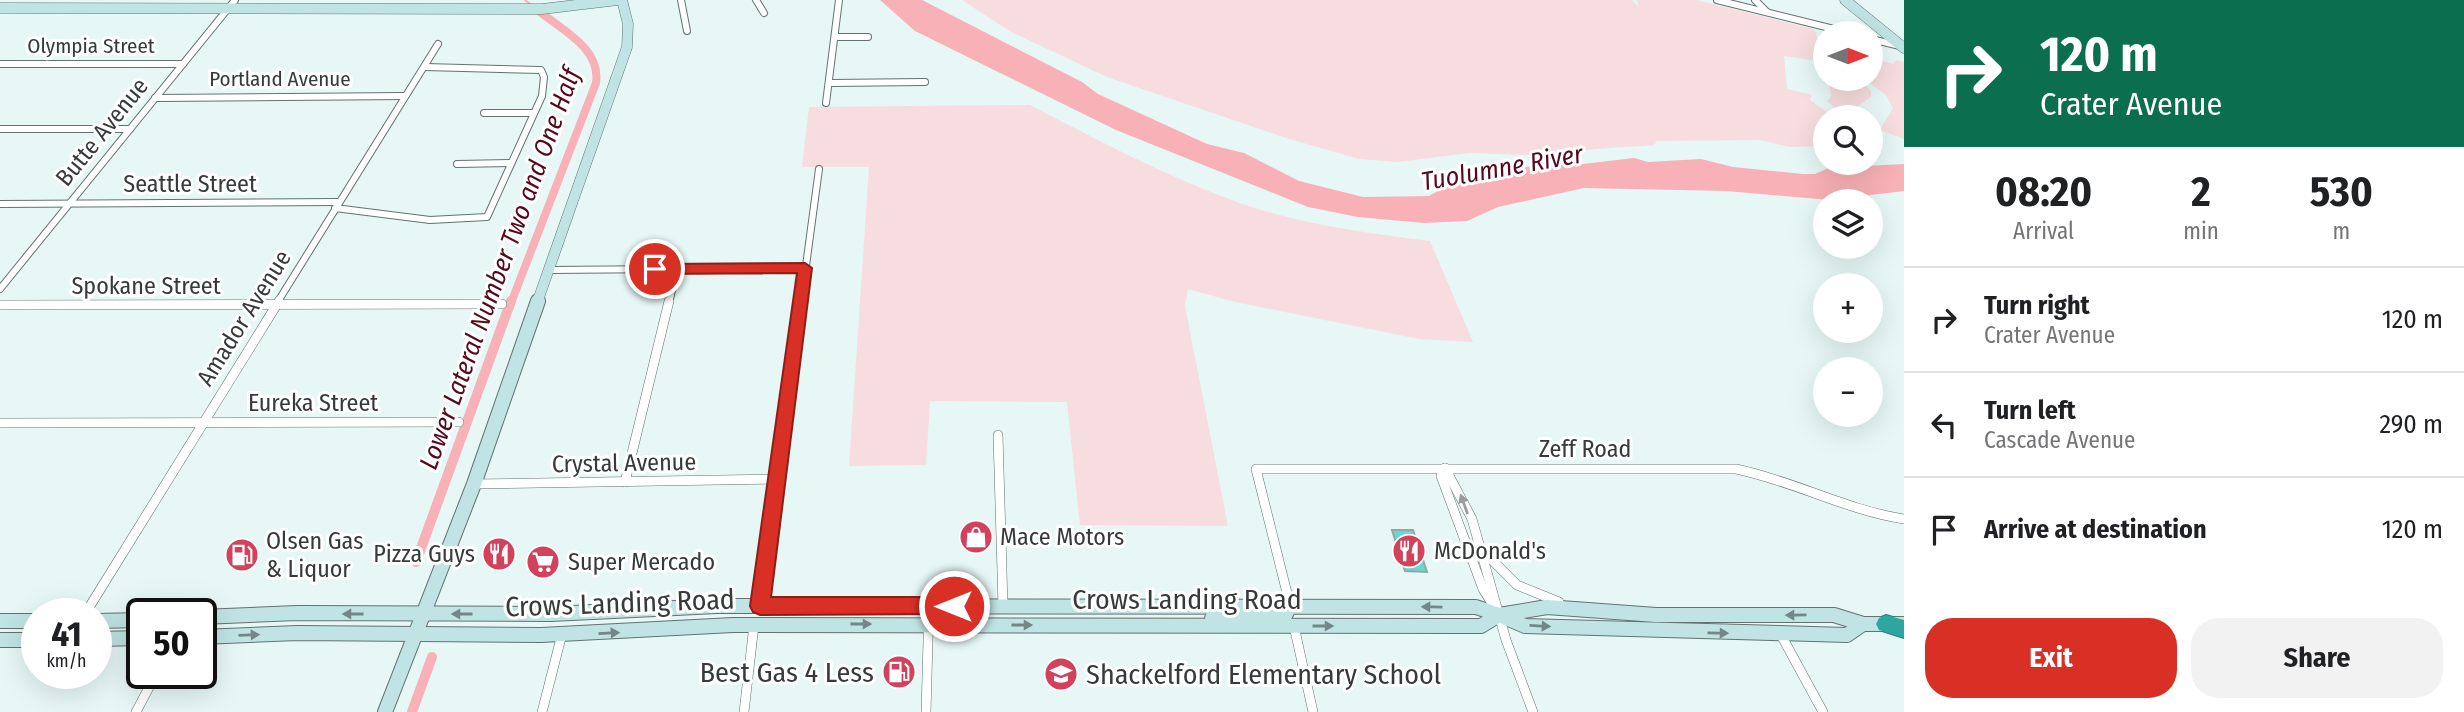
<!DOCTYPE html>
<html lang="en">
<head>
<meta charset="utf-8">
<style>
	:root { --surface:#fff; --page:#f2f2f2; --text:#202124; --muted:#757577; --line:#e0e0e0; --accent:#d93025 }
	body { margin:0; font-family:"Fira Sans Condensed",sans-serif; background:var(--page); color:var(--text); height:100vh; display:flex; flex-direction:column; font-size:26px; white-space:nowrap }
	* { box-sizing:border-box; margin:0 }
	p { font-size:23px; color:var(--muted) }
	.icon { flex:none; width:38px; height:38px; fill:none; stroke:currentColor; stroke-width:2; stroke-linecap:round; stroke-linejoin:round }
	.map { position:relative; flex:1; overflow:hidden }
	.drawer { display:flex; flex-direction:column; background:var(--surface); width:560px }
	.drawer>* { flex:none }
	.guide { background:#0b6e4f; color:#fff; overflow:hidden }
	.needle { width:46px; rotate:90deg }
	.controls { position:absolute; left:1813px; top:21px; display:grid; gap:14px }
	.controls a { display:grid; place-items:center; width:70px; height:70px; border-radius:50%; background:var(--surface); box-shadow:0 7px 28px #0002; font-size:35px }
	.speed { position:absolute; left:21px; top:598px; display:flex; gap:14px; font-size:35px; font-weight:700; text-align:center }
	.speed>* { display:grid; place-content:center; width:91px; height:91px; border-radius:50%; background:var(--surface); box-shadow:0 7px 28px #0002; line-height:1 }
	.speed small { font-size:18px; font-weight:400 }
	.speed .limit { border:4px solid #111; border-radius:10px; background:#fff; color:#111 }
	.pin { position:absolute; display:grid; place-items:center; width:60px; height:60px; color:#fff; margin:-30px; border:4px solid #fff; border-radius:50%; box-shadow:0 2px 7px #0007 }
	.me { position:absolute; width:77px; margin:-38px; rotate:270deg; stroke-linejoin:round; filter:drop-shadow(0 0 5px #0008) }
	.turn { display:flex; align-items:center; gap:24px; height:147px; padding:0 21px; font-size:32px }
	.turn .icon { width:91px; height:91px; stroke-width:2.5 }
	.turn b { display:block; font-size:49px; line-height:60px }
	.eta { display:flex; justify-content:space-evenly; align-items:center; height:119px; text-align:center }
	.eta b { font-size:42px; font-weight:700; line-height:49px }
	.button { display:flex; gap:14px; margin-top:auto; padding:14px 21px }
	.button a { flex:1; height:80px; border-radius:28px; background:var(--accent); color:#fff; font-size:28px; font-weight:700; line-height:80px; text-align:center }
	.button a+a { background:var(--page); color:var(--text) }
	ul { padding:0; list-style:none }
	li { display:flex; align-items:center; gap:21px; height:105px; padding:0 21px; border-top:2px solid var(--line) }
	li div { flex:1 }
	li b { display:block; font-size:26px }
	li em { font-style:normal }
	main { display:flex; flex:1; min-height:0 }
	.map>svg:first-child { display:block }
	.green { fill:#f7dddf }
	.water { fill:#f8b1b6 }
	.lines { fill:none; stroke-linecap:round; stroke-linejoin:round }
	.stream { stroke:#f8b1b6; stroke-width:2 }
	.canal-far1 { stroke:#f8b1b6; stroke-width:8 }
	.canal { stroke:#f8b1b6; stroke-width:10 }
	.building { fill:#66d8d4; stroke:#96a6a4; stroke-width:2 }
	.street-far1-casing { stroke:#637271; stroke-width:8 }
	.street-casing { stroke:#637271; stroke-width:10 }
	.secondary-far1-casing { stroke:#637271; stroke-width:11 }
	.secondary-casing { stroke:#637271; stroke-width:16 }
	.highway-casing { stroke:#2f807d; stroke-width:2 }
	.street-far1 { stroke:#fff; stroke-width:6 }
	.street { stroke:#fff; stroke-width:9 }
	.secondary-far1 { stroke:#c0e4e3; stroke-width:10 }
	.secondary { stroke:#c0e4e3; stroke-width:14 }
	.highway { fill:#2da5a1; fill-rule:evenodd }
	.oneway { fill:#9a9d9c }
	.oneway2 { fill:#738786 }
	.route { fill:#d93025; stroke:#8d1f18; stroke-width:2 }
	.labels { text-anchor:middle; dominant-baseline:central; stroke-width:6; stroke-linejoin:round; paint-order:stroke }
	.far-street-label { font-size:21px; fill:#343b3a; stroke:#fff }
	.street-label { font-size:24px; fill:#343b3a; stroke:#fff }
	.poi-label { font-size:24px; fill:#343b3a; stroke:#fff; text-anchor:start }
	.water-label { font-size:26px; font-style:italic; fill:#57091c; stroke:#fff }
	.near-street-label { font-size:28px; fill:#343b3a; stroke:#fff }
	.near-poi-label { font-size:28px; fill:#343b3a; stroke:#fff; text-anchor:end }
</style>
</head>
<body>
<main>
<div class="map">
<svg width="1904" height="712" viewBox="0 0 1904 712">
	<rect width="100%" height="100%" fill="#e6f7f6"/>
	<g class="green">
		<path d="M962,0h670l7,7 -2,-7h60l116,29 3,3 3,29 -35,-5 3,33 25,6 -2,5 24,17h-9v29l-35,1 -31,-7 -102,1 -3,4c-29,3 -67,2 -94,11l-91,-3 -71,9 -39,-3 -73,-21 -179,-61 -96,-45z"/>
		<polygon points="1871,57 1893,64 1896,60 1904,62 1904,139 1880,130 1893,108 1886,95 1864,79 1871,79"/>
		<polygon points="1834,79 1859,79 1871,91 1871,97 1848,113 1837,110 1827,101 1831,96 1829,81"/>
		<path d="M1030,105c68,35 135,71 207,97 61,22 129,31 193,39l43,101 -54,-3 -184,-37 -47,-13 -3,17 43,220 -148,-1 -13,-123 -137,-1 -4,64 -77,1 20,-299h-67l7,-60z"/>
	</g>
	<polygon class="water" points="880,0 922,0 1082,82 1098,94 1207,144 1244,153 1299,181 1363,197 1429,196 1445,187 1535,165 1583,164 1634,158 1648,162 1701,159 1733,167 1803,174 1815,174 1838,164 1846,167 1904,164 1904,191 1830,200 1727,191 1584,188 1498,207 1467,221 1424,223 1358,217 1308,207 1116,130 915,31"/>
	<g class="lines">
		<polyline class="stream" points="525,0 530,4"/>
		<path class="canal-far1" d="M511,303l85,-220c5,-34 -32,-52 -56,-71"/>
		<g class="canal">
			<polyline points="416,562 511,301"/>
			<polyline points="412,712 432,657"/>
		</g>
	</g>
	<polygon class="building" points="1392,530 1413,530 1427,572 1405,571"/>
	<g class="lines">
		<defs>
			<g id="street-far1">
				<polyline points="681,0 687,31"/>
				<polyline points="756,0 764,13"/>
				<polyline points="1717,0 1850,33"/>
				<polyline points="1755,0 1767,12"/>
				<polyline points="836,37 868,37"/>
				<polyline points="1871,39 1900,46"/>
				<polyline points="0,64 183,64"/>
				<polyline points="830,83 925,82"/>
				<polyline points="155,98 405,96"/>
				<polyline points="826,103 839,0"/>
				<polyline points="484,113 533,113"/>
				<polyline points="0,129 130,129"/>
				<polyline points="457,164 510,163"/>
				<polyline points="0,204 338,202"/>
				<polyline points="335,208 430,220 487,217 542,96 544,77 541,70 425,67"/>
				<polyline points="548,270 805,268"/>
				<polyline points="0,289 235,0"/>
				<polyline points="277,303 438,44"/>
				<polyline points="669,303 677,269"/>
				<polyline points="801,303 819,169"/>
			</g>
			<g id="street">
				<polyline points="0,305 502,304"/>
				<polyline points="0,423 459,422"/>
				<polyline points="998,435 1003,606"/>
				<polyline points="1445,468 1472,519 1506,640 1533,712"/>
				<polyline points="1445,468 1441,476 1483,589 1496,610"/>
				<polyline points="625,482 669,301"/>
				<polyline points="474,484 776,479"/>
				<polyline points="1485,553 1517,585 1559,602"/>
				<path d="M1290,605l-34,-136h480c58,12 110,41 168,50"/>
				<polyline points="760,606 801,301"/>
				<polyline points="85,614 279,301"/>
				<polyline points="1294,626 1313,712"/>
				<polyline points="1781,635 1823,712"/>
				<polyline points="136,712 156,674"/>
				<polyline points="542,712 562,634"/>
				<polyline points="744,712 754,625"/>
				<polyline points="926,712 929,606"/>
			</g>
			<g id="secondary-far1">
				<polyline points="1845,0 1904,48"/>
				<polyline points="0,8 542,9 618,0"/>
				<polyline points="537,303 627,47 628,24 622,0"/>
			</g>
			<g id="secondary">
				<polyline points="201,617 297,613 551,614 717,606 1476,607 1499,615 1547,607 1656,615 1834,615 1863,624 1904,624"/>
				<polyline points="1212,618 1286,614 1290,605"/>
				<polyline points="0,621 37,621"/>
				<polyline points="96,621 142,620"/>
				<polyline points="201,637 297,633 541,635 733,625 1481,626 1499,615 1525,626 1847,635 1863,624"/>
				<polyline points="96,639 142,638"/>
				<polyline points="0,640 37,640"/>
				<polyline points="385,712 474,484 538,301"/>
			</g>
			<polygon id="highway" points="1886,615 1904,620 1904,638 1879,630 1876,624 1879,618"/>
		</defs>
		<use href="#street-far1" class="street-far1-casing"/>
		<use href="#street" class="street-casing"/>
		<use href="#secondary-far1" class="secondary-far1-casing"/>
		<use href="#secondary" class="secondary-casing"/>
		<use href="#highway" class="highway-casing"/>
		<use href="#street-far1" class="street-far1"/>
		<use href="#street" class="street"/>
		<use href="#secondary-far1" class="secondary-far1"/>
		<use href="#secondary" class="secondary"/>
		<use href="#highway" class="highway"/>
	</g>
	<defs><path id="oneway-solid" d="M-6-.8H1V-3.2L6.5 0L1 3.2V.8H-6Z" transform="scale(1.75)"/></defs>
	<use class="oneway" href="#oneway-solid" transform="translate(1464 504) rotate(-110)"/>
	<g class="oneway2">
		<use href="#oneway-solid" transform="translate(1432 607) rotate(-179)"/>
		<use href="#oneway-solid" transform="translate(353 614) rotate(-180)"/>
		<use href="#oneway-solid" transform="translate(462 614) rotate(-180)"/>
		<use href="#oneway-solid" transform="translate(1796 615) rotate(179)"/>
		<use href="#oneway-solid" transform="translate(861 624)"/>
		<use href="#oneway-solid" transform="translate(1022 625)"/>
		<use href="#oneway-solid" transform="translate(1323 626)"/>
		<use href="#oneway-solid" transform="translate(1540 626) rotate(3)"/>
		<use href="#oneway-solid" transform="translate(609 633) rotate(-3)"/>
		<use href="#oneway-solid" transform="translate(1718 633) rotate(1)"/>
		<use href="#oneway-solid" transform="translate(249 635) rotate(-2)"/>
	</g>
	<polygon class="route" points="805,263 812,268 771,597 954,597 961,599 963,606 961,612 954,614 760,615 753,612 750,606 797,273 655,274 648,269 655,264"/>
	<defs>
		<symbol id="shop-disc" viewBox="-11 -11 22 22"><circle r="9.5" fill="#d2425c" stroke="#fff"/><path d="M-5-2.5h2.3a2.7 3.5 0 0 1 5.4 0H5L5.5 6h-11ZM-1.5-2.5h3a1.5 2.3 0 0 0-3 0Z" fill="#fff"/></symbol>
		<symbol id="restaurant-disc" viewBox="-11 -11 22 22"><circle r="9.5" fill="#d2425c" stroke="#fff"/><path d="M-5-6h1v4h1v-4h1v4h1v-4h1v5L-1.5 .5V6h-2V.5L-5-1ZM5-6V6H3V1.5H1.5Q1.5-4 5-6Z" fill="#fff"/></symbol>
		<symbol id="fuel-disc" viewBox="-11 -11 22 22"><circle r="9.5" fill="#d2425c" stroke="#fff"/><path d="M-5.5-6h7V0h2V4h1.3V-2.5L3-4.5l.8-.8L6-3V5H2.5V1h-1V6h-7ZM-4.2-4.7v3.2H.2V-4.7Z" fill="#fff"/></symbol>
		<symbol id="supermarket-disc" viewBox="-11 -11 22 22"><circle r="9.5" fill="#d2425c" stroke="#fff"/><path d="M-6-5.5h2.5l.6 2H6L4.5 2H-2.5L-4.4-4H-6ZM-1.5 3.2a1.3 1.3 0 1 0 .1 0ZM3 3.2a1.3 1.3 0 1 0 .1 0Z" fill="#fff"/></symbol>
		<symbol id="school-disc" viewBox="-11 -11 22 22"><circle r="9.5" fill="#d2425c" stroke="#fff"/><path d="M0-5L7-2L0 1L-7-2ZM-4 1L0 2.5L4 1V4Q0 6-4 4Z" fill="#fff"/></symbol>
	</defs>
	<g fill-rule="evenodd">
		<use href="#shop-disc" x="957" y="518" width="38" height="38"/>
		<use href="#restaurant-disc" x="1390" y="532" width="38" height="38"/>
		<use href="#restaurant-disc" x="480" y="535" width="38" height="38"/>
		<use href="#fuel-disc" x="223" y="536" width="38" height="38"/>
		<use href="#supermarket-disc" x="524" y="543" width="38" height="38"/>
		<use href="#fuel-disc" x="880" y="653" width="38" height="38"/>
		<use href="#school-disc" x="1042" y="655" width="38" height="38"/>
	</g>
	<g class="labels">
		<g class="far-street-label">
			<text x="91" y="46">Olympia Street</text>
			<text x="280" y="79">Portland Avenue</text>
		</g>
		<g class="street-label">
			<text transform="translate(102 132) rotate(-51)">Butte Avenue</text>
			<text x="190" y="184">Seattle Street</text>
			<text x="146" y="286">Spokane Street</text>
			<text transform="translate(244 318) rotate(-58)">Amador Avenue</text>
			<text x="313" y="403">Eureka Street</text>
			<text x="1585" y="449">Zeff Road</text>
			<text transform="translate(624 463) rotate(-1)">Crystal Avenue</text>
		</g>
		<g class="poi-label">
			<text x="1000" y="537">Mace Motors</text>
			<text x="266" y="541">Olsen Gas<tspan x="266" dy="28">&amp; Liquor</tspan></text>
			<text x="1434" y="551">McDonald's</text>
			<text x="475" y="554" text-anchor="end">Pizza Guys</text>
			<text x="568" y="562">Super Mercado</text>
		</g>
		<g class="water-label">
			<text transform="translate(1502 168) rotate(-10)">Tuolumne River</text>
			<text transform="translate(500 269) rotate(-70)">Lower Lateral Number Two and One Half</text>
		</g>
		<g class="near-street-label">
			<text x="1187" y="599">Crows Landing Road</text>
			<text transform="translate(620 603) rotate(-2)">Crows Landing Road</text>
		</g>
		<g class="near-poi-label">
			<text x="874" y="672">Best Gas 4 Less</text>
			<text x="1086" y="674" text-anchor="start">Shackelford Elementary School</text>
		</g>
	</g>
</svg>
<div class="controls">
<a><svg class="needle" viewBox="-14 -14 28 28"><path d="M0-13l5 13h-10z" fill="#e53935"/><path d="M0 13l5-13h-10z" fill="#757577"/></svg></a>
<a><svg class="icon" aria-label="search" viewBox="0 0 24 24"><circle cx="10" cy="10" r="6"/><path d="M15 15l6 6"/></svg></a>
<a><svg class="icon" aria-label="layers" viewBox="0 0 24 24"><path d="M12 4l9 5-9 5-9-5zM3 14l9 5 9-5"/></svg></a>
<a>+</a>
<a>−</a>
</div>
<div class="speed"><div>41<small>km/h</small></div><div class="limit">50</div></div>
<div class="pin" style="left:655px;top:269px;background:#d93025"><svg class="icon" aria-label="arrive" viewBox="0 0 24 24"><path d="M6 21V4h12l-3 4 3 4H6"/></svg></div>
<svg class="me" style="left:954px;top:606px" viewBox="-20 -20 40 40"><circle r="17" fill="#d93025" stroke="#fff" stroke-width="3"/><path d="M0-11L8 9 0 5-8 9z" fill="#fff"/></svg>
</div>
<section class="drawer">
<div class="guide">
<div class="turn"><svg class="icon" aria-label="right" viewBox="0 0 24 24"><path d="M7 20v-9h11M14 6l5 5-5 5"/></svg><div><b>120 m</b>Crater Avenue</div></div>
</div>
<div class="eta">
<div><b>08:20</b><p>Arrival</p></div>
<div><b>2</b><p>min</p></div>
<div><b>530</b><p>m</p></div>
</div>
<ul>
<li><svg class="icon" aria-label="right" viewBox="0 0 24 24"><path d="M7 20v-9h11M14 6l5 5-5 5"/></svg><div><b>Turn right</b><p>Crater Avenue</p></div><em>120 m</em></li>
<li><svg class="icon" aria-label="left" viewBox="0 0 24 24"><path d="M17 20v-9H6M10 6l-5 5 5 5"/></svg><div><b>Turn left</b><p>Cascade Avenue</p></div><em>290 m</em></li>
<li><svg class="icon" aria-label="arrive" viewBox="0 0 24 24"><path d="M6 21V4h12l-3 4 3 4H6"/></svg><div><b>Arrive at destination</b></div><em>120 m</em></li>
</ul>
<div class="button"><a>Exit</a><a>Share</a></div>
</section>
</main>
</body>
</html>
